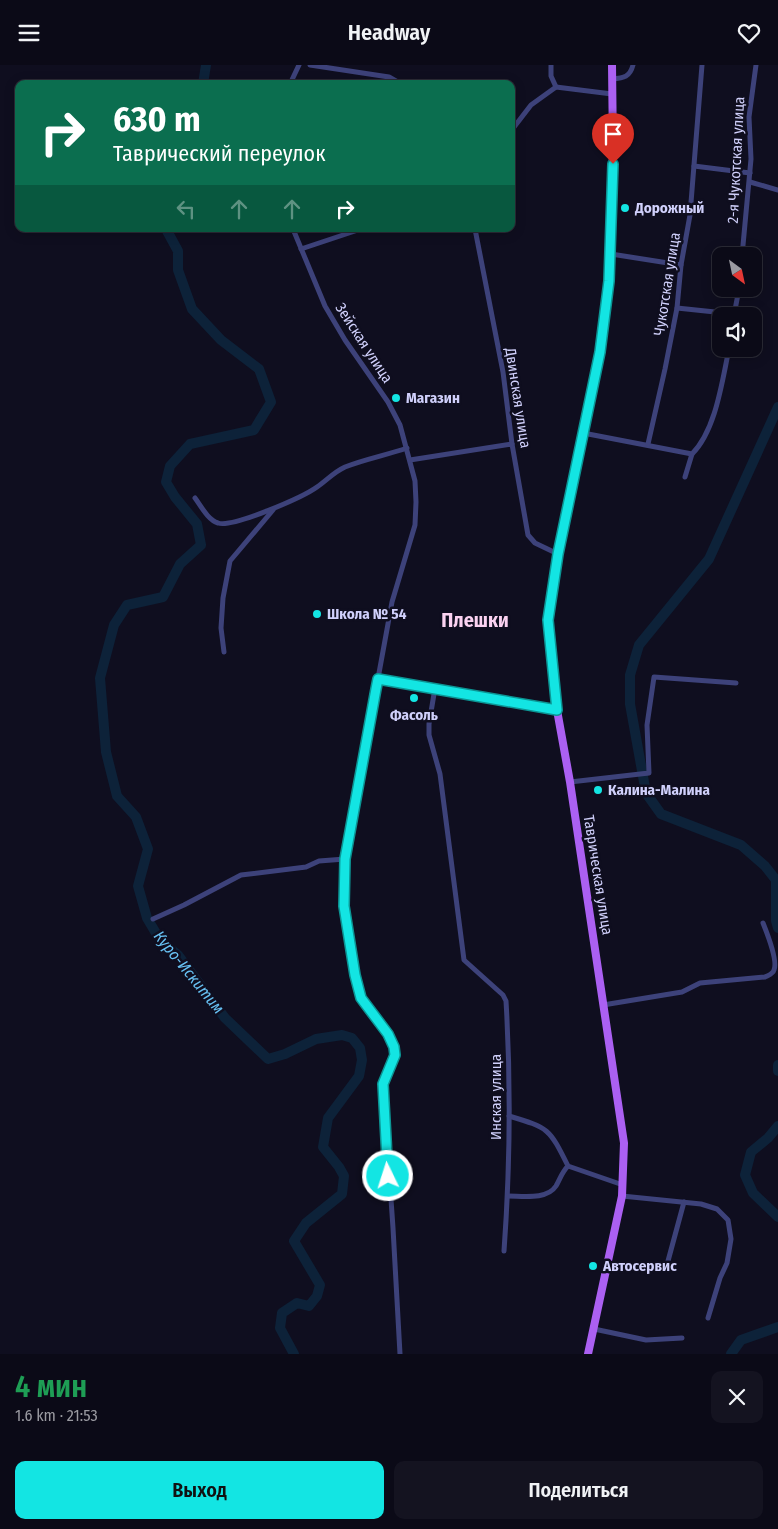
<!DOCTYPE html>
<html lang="ru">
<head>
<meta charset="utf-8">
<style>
	:root { --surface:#0b0a17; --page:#141320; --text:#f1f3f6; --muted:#9a9aa1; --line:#2b2b36; --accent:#13e5e3 }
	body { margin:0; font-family:"Fira Sans Condensed",sans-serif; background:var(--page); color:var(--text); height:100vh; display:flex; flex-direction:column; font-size:19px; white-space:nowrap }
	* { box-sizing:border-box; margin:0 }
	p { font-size:16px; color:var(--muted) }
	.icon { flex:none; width:28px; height:28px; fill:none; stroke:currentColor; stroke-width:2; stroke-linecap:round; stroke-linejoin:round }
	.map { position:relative; height:1289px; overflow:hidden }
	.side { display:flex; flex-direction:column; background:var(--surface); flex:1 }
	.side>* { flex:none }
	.guide { position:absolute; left:15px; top:15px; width:500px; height:152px; border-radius:10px; box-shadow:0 2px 12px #0003,0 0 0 1px var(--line); background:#0b6e4f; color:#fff; overflow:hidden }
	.needle { width:32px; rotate:147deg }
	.tools { position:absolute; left:712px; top:182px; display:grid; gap:10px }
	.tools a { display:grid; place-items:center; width:50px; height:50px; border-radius:10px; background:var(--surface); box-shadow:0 2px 12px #0003,0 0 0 1px var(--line); font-size:25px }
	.pin { position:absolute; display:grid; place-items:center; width:42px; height:42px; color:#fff; margin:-51px -21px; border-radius:50% 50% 50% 0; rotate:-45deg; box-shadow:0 0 5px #0007 }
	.pin .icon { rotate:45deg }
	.me { position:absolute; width:55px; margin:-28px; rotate:356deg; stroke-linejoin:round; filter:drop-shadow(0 0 4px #0008) }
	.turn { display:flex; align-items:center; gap:18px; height:105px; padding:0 15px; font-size:22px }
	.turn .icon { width:65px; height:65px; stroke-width:2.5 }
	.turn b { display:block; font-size:35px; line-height:42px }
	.lanes { display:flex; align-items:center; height:48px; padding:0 15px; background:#0003; justify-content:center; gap:25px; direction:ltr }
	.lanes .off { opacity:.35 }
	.round { display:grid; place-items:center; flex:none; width:52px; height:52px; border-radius:10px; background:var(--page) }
	.overview { display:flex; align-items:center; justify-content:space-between; height:85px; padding:0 15px }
	h1 { font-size:30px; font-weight:600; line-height:38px; color:#1e9e55 }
	.action { display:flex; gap:10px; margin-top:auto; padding:10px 15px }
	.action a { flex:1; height:58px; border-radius:10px; background:var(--accent); color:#111; font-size:20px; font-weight:600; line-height:58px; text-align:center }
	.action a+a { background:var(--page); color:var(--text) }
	header { display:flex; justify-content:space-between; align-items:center; height:65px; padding:0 15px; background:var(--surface); font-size:22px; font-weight:600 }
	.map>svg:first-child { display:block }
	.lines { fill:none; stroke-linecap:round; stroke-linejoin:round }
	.river { stroke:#0d2239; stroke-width:10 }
	.minor { stroke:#3d427a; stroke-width:5 }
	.primary { stroke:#ab60f2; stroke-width:8 }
	.route-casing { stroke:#0c9594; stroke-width:12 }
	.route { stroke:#13e5e3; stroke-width:9 }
	.poi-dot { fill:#13e5e3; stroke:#0f0e1f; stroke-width:2 }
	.labels { text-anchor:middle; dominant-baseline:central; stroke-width:5; stroke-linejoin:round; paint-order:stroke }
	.street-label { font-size:15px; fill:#d0d0fb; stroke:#0f0e1f }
	.poi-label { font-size:15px; font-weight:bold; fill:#d0d0fb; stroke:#0f0e1f; text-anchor:start }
	.water-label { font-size:16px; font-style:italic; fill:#67c1f3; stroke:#0f0e1f }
	.district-label { font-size:20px; font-weight:bold; fill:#fbd2f1; stroke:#0f0e1f }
</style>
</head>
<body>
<header><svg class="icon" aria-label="menu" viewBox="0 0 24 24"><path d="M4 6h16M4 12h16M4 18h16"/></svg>Headway<svg class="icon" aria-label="heart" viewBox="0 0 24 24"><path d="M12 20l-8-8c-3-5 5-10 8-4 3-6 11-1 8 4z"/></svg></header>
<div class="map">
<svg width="778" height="1289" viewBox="0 0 778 1289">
	<rect width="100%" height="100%" fill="#0f0e1f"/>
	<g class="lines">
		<g class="river">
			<polyline points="203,19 206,0"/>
			<polyline points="166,164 178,186 178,205 192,244 221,275 259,304 271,337 254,365 190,379 170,401 166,417 175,432 197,459 201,480 180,499 163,532 127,540 114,560 100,613 106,687 117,731 136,752 148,784 138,821 147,853 160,875 178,890 225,953 268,994 285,989 316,974 342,970 352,973 360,983 362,995 359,1011 328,1053 323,1082 339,1102 344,1111 342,1129 306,1158 294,1176 320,1220 317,1231 309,1241 297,1238 282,1248 280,1263 294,1289"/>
			<polyline points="778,342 709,494 639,580 630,610 630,639 646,728 661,749 741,780 765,801 776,815 776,856 778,863"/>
			<polyline points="778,1000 778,1006"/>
			<polyline points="778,1061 768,1073 751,1087 745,1110 753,1128 778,1152"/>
			<polyline points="731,1289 741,1275 778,1262"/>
		</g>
		<g class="minor">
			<polyline points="310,0 389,12 396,16 398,19"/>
			<polyline points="551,0 551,11 556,22"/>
			<path d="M612,14c12,-1 18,-2 21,-14"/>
			<polyline points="290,19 299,0"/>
			<polyline points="511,66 531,40 556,22 612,29"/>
			<polyline points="694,101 750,108"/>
			<polyline points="750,117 778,125"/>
			<polyline points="293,164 325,241 345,275 388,337 400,360 415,416 416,437 415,460 392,537 345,794 344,841 355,910 361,933 388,969 394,982 395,990 383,1019 393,1163 400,1289"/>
			<polyline points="475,164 503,307 512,379 528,470 535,478 558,489"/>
			<polyline points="301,184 361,164"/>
			<polyline points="611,189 681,200"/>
			<polyline points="742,191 751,94 749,52 756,0"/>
			<polyline points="677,243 734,249"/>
			<polyline points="734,250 739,224"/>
			<path d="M583,368l109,21c24,-24 30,-73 37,-105"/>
			<polyline points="648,379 665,304 677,243 681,200 690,150 702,0"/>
			<polyline points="410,395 512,379"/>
			<polyline points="685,412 692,389"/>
			<path d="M195,433c6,8 13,22 23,25 15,5 85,-26 99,-36 10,-7 17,-15 28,-20 20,-8 42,-12 62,-19"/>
			<polyline points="224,587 221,563 223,533 230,496 273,445"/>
			<polyline points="378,614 557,645"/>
			<path d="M435,623l-6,36v11l11,39 24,186 39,35 3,6c5,83 4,167 -2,250"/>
			<polyline points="570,717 649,708 647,660 654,612 736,618"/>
			<polyline points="153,854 184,840 241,810 306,802 319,796 345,794"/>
			<path d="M603,940l79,-13 18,-9 65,-6c4,-2 8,-3 9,-7 4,-9 -7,-37 -11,-47"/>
			<path d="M509,1051c40,12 40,12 59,50l55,19"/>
			<path d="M508,1131c15,0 39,4 48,-10 4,-7 6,-14 12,-20"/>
			<polyline points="622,1131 701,1139 717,1144 728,1155 731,1174 727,1198 720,1213 708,1253"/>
			<polyline points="668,1196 684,1137"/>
			<polyline points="594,1264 646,1275 682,1273"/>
		</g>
		<polyline class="primary" points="588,1289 622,1131 624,1078 570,717 557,645 548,555 558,489 600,287 609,216 613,85 612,0"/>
	</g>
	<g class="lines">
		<defs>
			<polyline id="route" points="388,1111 383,1019 395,990 394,982 388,969 361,933 355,910 344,841 345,794 376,624 378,614 557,645 548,555 558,489 600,287 609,216 613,99"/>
		</defs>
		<use href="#route" class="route-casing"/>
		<use href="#route" class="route"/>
	</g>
	<g class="poi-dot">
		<circle cx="625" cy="143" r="5"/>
		<circle cx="396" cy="333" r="5"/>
		<circle cx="317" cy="549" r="5"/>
		<circle cx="414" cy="633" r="5"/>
		<circle cx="598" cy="725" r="5"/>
		<circle cx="593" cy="1201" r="5"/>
	</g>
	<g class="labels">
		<g class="street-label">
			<text transform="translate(736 95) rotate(-87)">2-я Чукотская улица</text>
			<text transform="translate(667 219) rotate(-81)">Чукотская улица</text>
			<text transform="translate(364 278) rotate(57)">Зейская улица</text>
			<text transform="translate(518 333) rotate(81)">Двинская улица</text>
			<text transform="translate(598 810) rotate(81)">Таврическая улица</text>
			<text transform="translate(496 1032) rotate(-90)">Инская улица</text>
		</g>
		<g class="poi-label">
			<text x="635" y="143">Дорожный</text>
			<text x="406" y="333">Магазин</text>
			<text x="327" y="549">Школа № 54</text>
			<text x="414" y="650" text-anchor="middle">Фасоль</text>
			<text x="608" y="725">Калина-Малина</text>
			<text x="603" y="1201">Автосервис</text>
		</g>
		<g class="water-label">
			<text transform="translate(189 907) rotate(51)">Куро-Искитим</text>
		</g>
		<g class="district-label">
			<text x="475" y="555">Плешки</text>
		</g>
	</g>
</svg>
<div class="tools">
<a><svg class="needle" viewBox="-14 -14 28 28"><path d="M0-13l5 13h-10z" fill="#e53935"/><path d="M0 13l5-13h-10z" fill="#9a9aa1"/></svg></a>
<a><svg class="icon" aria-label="sound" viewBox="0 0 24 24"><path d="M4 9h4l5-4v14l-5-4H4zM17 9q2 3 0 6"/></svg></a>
</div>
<div class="pin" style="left:613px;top:99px;background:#d93025"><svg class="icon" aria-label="arrive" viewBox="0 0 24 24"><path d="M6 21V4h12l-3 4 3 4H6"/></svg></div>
<svg class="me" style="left:388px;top:1111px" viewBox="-20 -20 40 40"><circle r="17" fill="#13e5e3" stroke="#fff" stroke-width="3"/><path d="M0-11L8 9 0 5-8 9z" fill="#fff"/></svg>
<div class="guide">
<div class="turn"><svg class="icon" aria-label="right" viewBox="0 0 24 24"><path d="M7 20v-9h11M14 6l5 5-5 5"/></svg><div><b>630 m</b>Таврический переулок</div></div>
<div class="lanes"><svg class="icon off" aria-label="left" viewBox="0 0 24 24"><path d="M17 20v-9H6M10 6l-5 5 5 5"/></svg><svg class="icon off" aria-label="ahead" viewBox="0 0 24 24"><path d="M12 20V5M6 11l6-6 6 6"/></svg><svg class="icon off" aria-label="ahead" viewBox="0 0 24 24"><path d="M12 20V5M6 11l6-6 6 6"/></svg><svg class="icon" aria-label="right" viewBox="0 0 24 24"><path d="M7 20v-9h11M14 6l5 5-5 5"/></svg></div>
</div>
</div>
<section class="side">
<div class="overview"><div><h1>4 мин</h1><p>1.6 km · 21:53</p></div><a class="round"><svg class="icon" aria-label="close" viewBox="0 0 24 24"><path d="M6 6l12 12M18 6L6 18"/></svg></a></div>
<div class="action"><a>Выход</a><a>Поделиться</a></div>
</section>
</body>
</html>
